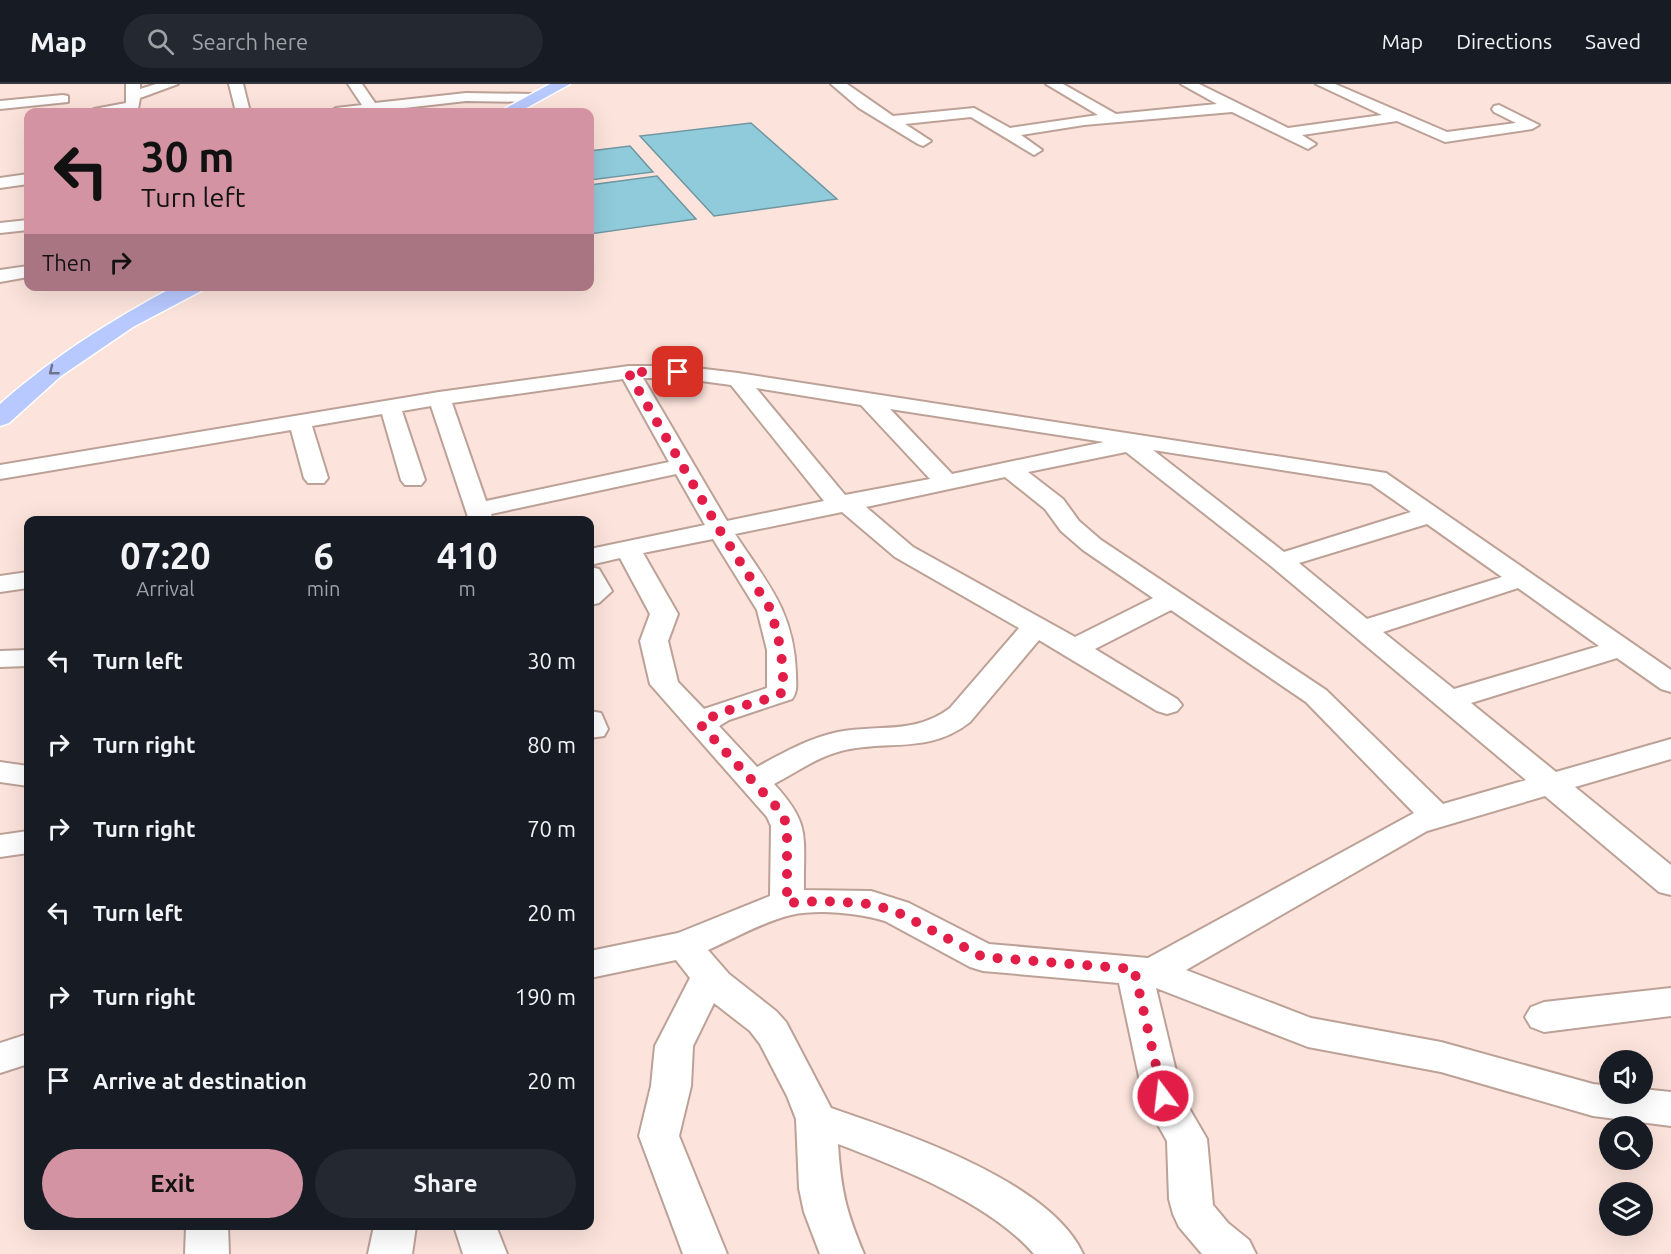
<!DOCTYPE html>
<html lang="en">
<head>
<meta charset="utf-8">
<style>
	:root { --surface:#171b24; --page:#242831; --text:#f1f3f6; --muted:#9ea1a6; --line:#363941; --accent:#d493a3 }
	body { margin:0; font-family:Ubuntu,sans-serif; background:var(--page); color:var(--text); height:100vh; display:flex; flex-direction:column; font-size:22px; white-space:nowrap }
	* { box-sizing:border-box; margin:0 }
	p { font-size:20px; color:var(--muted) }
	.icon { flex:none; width:33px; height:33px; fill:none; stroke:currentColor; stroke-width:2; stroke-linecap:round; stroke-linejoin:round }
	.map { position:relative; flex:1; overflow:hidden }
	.details { position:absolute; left:24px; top:432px; width:570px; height:714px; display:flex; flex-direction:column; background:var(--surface); border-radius:12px; box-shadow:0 6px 24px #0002 }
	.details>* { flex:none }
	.guide { position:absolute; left:24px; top:24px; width:570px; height:183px; border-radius:12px; box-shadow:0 6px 24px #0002; background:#d493a3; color:#111; overflow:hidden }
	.fabs { position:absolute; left:1599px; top:966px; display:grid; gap:12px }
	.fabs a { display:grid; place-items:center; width:54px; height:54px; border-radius:50%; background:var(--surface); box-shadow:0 6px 24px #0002; font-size:30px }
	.pin { position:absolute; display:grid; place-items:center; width:51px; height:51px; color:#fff; margin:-26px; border-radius:12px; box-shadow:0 3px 9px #0006 }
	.me { position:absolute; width:66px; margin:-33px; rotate:345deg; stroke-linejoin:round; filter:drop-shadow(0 0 4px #0008) }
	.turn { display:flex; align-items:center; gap:21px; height:126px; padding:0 18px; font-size:27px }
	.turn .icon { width:78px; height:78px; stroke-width:2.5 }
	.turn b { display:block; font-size:42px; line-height:51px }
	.then { display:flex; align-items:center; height:57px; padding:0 18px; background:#0003; gap:12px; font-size:22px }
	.eta { display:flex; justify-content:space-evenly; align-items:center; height:102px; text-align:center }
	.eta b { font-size:36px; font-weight:700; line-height:42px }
	.action { display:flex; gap:12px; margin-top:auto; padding:12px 18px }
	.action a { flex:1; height:69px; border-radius:36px; background:var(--accent); color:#111; font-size:24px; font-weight:700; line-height:69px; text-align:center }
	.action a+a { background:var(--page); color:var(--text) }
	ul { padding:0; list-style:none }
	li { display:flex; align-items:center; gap:18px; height:84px; padding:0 18px }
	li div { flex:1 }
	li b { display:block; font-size:22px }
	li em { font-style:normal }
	header { display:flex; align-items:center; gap:36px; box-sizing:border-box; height:84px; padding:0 30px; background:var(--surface); border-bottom:2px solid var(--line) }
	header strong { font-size:28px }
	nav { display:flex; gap:33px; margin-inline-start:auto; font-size:21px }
	.search { width:420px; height:54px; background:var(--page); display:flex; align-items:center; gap:15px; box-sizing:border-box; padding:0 21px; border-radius:33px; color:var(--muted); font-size:22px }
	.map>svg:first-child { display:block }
	.water { fill:#90cbdb; stroke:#7096a0; stroke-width:1.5 }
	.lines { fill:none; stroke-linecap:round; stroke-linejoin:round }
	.street-casing { stroke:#bca197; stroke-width:4 }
	.primary-casing { stroke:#fff; stroke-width:3 }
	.street { fill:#fff; fill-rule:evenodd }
	.primary { fill:#b8c9ff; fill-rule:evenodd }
	.oneway { stroke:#6e728a }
	.route { stroke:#e11d48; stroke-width:10; stroke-dasharray:0 18 }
</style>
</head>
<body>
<header>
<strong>Map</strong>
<div class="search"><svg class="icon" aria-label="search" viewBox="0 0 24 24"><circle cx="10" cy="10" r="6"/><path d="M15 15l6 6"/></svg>Search here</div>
<nav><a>Map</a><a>Directions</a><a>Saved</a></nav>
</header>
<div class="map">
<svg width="1671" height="1170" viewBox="0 0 1671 1170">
	<rect width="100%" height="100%" fill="#fce4dc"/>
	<g class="water">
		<polygon points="751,39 837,115 714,132 640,52"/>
		<polygon points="630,62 653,88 590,96 590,67"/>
		<polygon points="657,92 696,135 590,150 590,101"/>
	</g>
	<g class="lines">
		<defs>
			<g id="street">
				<polygon points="126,0 140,0 140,5 156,0 178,0 140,14 138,25 121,28 92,28 94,25 126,19"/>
				<polygon points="229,0 243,0 250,28 236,28"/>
				<polygon points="348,0 362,0 375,19 466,9 534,10 541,14 534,18 466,17 369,28 329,28 336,24 362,21"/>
				<polygon points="831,0 847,0 893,32 974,24 1010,44 1098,31 1046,0 1063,0 1116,30 1217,20 1181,0 1199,0 1288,44 1382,31 1316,0 1335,0 1447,48 1516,39 1494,28 1492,25 1494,22 1499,21 1539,41 1532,45 1445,58 1397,37 1302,51 1316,60 1308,65 1232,28 1084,41 1021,51 1042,66 1034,71 971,33 905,40 931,57 923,62 918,60 859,24"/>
				<polygon points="63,11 68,12 68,18 0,25 0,17"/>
				<polygon points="28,90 28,100 0,104 0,94"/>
				<polygon points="28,136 28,146 0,149 0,139"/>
				<polygon points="28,182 28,193 0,198 0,186"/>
				<path d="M629,282h50l59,7 648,100 285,197v22l-10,-3 -44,-31 -146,45 85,69 115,-33v20l-96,28 96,78v30l-12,-3 -114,-96 -118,35 -241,139 125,48 130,24 152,42 17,2v8h32v-5l29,3v34l-78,-10 -152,-44 -133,-25 -152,-59 26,108 25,43 6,66 15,18 21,17 7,14h-54l-23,-27 -6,-13 -4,-15 -2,-58 -23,-41 -25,-117 -136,-12 -13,-4 -85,-46c-27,-8 -66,-12 -94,-6 -26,6 -58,24 -83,35l21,24 47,37 10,11 45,86c73,25 219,73 252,146h-49c-44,-51 -133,-86 -196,-110 3,47 8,67 26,110h-44l-16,-42 -5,-24 -3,-69 -9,-23 -27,-52 -10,-13 -36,-28 -21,43 -2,40 -12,50 48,118h-44l-44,-118 12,-50 4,-40 35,-68 -14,-18 -86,18v-27l88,-18 92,-37 1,-70 -4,-9 -117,-133 -10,-43 10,-27 -30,-56 -30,7v-16l115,-24 -29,-51 -185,40 2,6h-24l-38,-114 -29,5 23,69 -4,5h-16l-4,-5 -19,-66 -70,12 16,52 -4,5h-16l-4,-5 -13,-48 -291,49v-14l439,-73zM643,294h36l52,7 93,116 -97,20zM623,295l46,83 -183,39 -34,-98zM756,304l105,17 69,74 -85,16zM890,325l214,33 -152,32zM1153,366l218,34 40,28 -127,40zM1126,368l145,114 255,214 -83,24 -117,-114 -225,-150 -22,-19 -16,-22 -35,-27zM1005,393l40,32 16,22 22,19 70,48 -78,39 -162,-90 -47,-40zM842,428l53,45 124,71 -69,80c-36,27 -71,16 -112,24 -29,6 -55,21 -81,35l-38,-41 10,-6 63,-21c6,-8 4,-16 4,-26 -2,-62 -29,-90 -61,-139zM1427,440l75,53 -135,42 -68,-56zM713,455l44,71 10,40v38l-63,21 -26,-27 -10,-41 10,-27 -35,-61zM1518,504l81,58 -145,43 -71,-57zM1171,526l135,92 108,111 -266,145 -159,-14 -80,-41 -38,-12 -67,-1c-1,-53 8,-65 -30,-106 21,-11 43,-27 67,-33 47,-12 87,4 129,-29l69,-82 118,71 10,3 10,-3 5,-6 -5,-6 -82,-50z"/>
				<polygon points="590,483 599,485 612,507 599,519 590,521"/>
				<polygon points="28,488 28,504 0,508 0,492"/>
				<polygon points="28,566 28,582 0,583 0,567"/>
				<polygon points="590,627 601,629 608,645 604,652 590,654"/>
				<polygon points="0,678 28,682 28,702 0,698"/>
				<polygon points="28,747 28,769 0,773 0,751"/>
				<polygon points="1671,904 1671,932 1544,948 1531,943 1525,933 1531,923 1544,918"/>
				<polygon points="28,950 28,980 0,989 0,959"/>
				<polygon points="186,1142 228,1142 229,1170 185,1170"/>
				<polygon points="374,1142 416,1142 412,1170 368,1170"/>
				<polygon points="454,1142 496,1142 507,1170 463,1170"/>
			</g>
			<g id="primary">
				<polygon points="550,0 570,0 519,28 499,28"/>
				<path d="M175,202h29l-3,5 -68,36 -72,49 -52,47 -9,3v-22c57,-50 109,-82 175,-118z"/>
			</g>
		</defs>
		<use href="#street" class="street-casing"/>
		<use href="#primary" class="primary-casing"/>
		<use href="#street" class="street"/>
		<use href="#primary" class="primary"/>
	</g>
	<defs><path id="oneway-chevron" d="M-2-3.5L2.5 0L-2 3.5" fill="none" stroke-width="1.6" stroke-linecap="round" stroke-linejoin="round" transform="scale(1.5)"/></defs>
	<use class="oneway" href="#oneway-chevron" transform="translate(53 287) rotate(142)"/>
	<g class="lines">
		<polyline class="route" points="678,288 628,288 719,445 771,526 781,566 784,607 777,612 719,629 700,640 782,729 787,742 787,819 823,817 871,820 897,828 983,873 1134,885 1163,1012"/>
	</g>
</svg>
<div class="fabs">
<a><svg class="icon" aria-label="sound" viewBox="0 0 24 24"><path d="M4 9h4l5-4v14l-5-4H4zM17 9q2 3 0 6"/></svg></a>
<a><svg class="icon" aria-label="search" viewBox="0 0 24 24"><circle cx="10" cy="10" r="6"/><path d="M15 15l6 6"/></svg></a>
<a><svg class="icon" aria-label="layers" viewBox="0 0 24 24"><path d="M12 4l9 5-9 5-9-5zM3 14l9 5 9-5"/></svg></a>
</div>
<div class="pin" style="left:678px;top:288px;background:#d93025"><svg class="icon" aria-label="arrive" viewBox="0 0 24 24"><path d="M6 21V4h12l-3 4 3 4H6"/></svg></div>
<svg class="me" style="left:1163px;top:1012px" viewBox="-20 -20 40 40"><circle r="17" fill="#e11d48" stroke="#fff" stroke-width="3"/><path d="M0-11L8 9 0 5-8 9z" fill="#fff"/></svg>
<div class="guide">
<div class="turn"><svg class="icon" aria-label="left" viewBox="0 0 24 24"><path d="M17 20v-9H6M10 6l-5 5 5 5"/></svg><div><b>30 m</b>Turn left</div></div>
<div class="then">Then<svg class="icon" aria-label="right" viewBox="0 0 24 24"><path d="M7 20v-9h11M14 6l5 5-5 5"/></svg></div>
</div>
<section class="details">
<div class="eta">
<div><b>07:20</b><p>Arrival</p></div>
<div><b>6</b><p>min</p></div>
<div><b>410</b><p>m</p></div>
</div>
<ul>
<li><svg class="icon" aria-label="left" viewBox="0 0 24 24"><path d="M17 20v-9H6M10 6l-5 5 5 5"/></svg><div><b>Turn left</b></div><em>30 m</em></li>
<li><svg class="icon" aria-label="right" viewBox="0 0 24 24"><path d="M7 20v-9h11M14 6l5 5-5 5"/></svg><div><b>Turn right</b></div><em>80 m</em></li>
<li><svg class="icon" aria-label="right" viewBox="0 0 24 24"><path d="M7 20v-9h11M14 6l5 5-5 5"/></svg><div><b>Turn right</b></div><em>70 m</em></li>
<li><svg class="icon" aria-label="left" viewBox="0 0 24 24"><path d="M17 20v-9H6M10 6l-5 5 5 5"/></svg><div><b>Turn left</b></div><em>20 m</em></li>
<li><svg class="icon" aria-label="right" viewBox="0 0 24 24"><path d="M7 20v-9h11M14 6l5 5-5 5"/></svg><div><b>Turn right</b></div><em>190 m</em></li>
<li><svg class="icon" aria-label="arrive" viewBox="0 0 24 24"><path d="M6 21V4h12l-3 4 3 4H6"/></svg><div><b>Arrive at destination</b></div><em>20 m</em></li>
</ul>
<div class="action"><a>Exit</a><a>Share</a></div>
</section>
</div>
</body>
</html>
